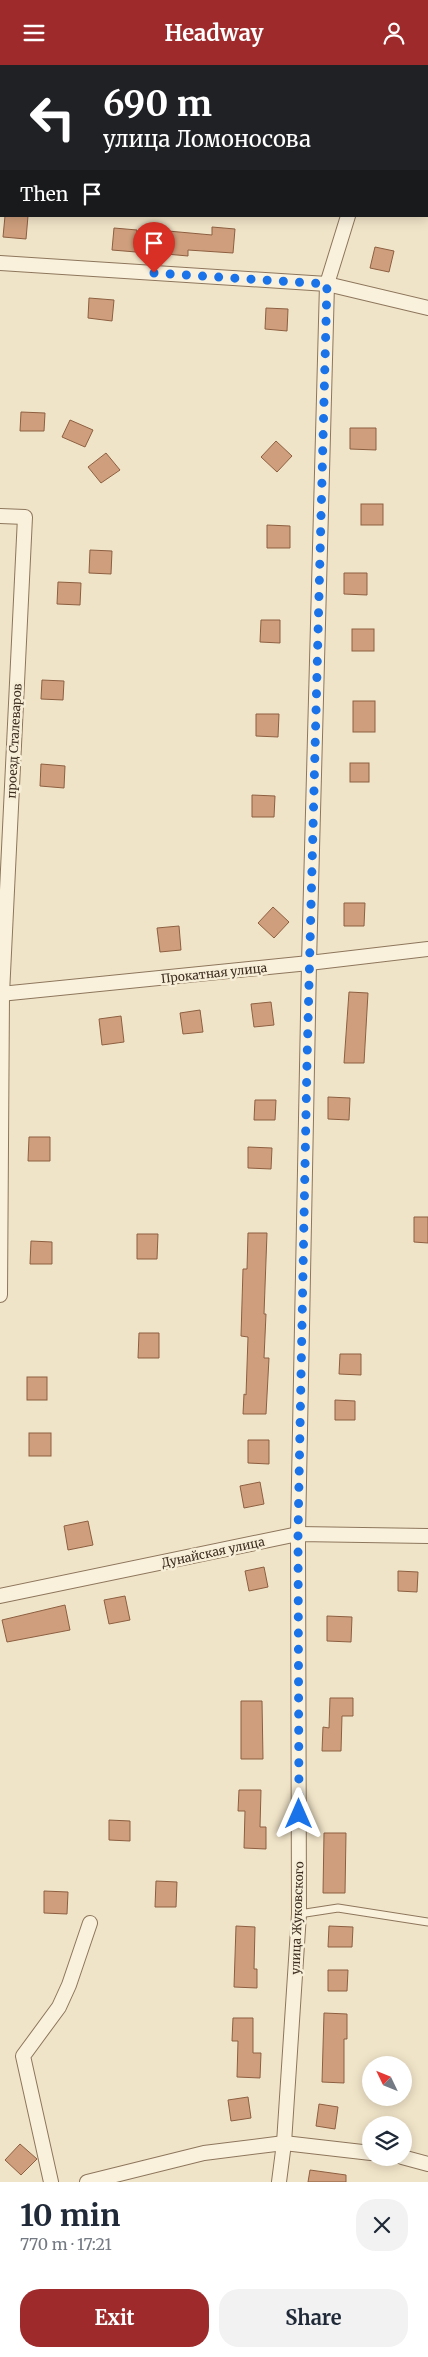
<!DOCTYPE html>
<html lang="en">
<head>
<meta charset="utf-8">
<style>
	:root { --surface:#fff; --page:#f2f2f3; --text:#1f2937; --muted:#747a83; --accent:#9e2a2b }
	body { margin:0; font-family:Merriweather,serif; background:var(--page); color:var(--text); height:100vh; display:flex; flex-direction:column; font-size:19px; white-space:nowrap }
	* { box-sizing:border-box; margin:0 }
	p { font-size:16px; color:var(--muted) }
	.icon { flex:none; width:28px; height:28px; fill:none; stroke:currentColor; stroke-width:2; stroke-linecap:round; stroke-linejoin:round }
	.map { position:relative; height:2117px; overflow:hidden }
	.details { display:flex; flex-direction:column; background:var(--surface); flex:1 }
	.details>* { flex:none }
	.guide { position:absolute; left:0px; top:0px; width:429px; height:152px; box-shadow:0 2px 12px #0003; background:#202124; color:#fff; overflow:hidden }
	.needle { width:32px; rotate:313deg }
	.fabs { position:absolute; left:362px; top:1991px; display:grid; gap:10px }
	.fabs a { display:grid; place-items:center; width:50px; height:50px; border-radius:50%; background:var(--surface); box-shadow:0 2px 12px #0003; font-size:25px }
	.pin { position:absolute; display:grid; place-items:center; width:42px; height:42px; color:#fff; margin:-51px -21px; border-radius:50% 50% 50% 0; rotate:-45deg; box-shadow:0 0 5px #0007 }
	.pin .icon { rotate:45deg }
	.me { position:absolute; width:55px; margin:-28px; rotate:0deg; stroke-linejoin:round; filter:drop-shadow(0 0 4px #0008) }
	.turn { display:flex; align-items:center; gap:18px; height:105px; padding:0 20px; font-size:22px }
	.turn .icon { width:65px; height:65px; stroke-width:2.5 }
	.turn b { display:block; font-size:35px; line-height:42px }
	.then { display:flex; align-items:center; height:48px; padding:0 20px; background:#0003; gap:10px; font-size:19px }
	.round { display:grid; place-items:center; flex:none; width:52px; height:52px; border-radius:20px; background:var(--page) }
	.headline { display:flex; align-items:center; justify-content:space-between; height:85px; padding:0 20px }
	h1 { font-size:30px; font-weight:700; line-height:38px }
	.action { display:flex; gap:10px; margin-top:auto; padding:10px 20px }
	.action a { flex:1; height:58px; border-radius:20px; background:var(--accent); color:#fff; font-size:20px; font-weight:700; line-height:58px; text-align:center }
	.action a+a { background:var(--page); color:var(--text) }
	header { display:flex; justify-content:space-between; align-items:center; height:65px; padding:0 20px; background:var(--accent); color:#fff; font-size:22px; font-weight:700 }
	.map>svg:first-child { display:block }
	.building { fill:#cf9f7d; stroke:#8d5f41 }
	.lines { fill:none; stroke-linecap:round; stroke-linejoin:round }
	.lane-casing { stroke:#8d765c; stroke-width:9 }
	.street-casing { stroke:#8d765c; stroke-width:16 }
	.lane { stroke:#faf1dc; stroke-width:7 }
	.street { stroke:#faf1dc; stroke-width:14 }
	.route { stroke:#1a73e8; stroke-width:9; stroke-dasharray:0 16.2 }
	.labels { text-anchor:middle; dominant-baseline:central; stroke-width:5; stroke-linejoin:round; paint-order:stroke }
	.street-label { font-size:12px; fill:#3d2e20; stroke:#f7eed8 }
</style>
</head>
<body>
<header><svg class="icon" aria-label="menu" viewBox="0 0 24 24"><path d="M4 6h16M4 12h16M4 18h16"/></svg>Headway<svg class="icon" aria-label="person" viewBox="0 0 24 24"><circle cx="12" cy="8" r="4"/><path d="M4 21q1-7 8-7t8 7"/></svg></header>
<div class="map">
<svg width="428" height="2117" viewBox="0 0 428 2117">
	<rect width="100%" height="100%" fill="#f0e4c8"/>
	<g class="building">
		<polygon points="5,151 28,151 26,174 3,172"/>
		<polygon points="212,162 235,164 233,188 188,185 188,191 166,189 168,166 212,170"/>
		<polygon points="114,163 137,165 136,187 112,185"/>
		<polygon points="375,182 394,186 389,207 370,203"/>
		<polygon points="89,233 114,235 112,256 88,253"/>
		<polygon points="266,243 288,244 287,266 265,264"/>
		<polygon points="21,347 45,348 44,366 20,366"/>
		<polygon points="70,355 93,365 85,382 62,372"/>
		<polygon points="350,363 376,363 376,385 350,384"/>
		<polygon points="276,376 292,391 277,407 261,392"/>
		<polygon points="106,388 120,405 101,418 88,402"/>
		<rect x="361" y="439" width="22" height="21"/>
		<polygon points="267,460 290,461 290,483 267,483"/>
		<polygon points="90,485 112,486 111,509 89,508"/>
		<polygon points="344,508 367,508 367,530 344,529"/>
		<polygon points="58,517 81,518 80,540 57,539"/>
		<polygon points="261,555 280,555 280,578 260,577"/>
		<rect x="352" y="564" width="22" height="22"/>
		<polygon points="42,615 64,616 63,635 41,634"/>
		<rect x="353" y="636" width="22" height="31"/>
		<polygon points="256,649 279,649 278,672 256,671"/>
		<rect x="350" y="698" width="19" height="19"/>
		<polygon points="41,699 65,701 64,723 40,721"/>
		<polygon points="252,730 275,731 274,752 252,752"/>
		<polygon points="344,838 365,838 364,861 344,861"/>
		<polygon points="273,842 289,857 274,873 258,858"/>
		<polygon points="179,861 181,885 160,887 157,863"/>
		<polygon points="349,927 368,928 364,998 344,998"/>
		<polygon points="271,937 274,960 254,962 251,939"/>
		<polygon points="200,945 203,967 183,969 180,948"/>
		<polygon points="121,951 124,977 102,980 99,954"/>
		<polygon points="328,1032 350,1033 349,1055 328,1054"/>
		<polygon points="255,1035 276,1035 275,1055 254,1055"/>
		<polygon points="29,1072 50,1072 50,1096 28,1096"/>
		<polygon points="248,1082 272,1083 271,1104 248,1103"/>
		<polygon points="414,1152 428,1152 428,1178 414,1177"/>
		<polygon points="248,1168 267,1168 264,1249 266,1249 264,1293 269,1293 266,1349 243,1349 244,1329 246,1330 248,1272 241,1271 243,1204 247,1204"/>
		<polygon points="137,1169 158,1169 157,1194 137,1194"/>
		<polygon points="31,1176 52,1177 52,1199 30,1199"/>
		<polygon points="139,1268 159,1268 159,1293 138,1293"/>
		<polygon points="340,1289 361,1289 361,1310 339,1309"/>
		<rect x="27" y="1312" width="20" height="23"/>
		<polygon points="335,1335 355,1336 355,1355 335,1355"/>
		<rect x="29" y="1368" width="22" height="23"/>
		<polygon points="248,1375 269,1375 269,1399 248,1398"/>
		<polygon points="260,1417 264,1439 244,1443 240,1421"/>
		<polygon points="88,1456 93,1480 68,1485 64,1461"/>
		<polygon points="264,1502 268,1522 249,1526 245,1506"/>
		<polygon points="398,1506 418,1507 417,1527 398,1526"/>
		<polygon points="125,1531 130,1555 109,1559 104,1535"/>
		<polygon points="65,1540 70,1565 7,1577 2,1555"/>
		<polygon points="327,1551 352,1552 351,1577 327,1576"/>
		<polygon points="330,1633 353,1633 353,1651 342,1651 341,1686 322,1686 323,1662 329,1663"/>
		<polygon points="241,1636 262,1636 263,1694 241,1694"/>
		<polygon points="239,1725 261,1725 260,1762 266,1762 266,1784 244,1783 245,1746 238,1746"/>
		<polygon points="109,1755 130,1756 130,1776 109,1775"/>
		<polygon points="324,1768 346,1768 345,1828 323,1828"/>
		<polygon points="156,1816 177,1817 176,1842 155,1842"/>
		<polygon points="44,1826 68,1827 67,1849 44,1848"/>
		<polygon points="236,1861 255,1862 254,1904 257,1904 257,1923 234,1922"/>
		<polygon points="329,1861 353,1862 352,1882 328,1882"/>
		<polygon points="328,1905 348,1905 347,1926 328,1926"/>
		<polygon points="324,1948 347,1949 347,1974 344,1974 344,2018 322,2017"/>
		<polygon points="233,1953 253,1953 253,1988 261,1988 260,2013 237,2012 238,1976 232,1976"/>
		<polygon points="248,2032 251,2053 231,2056 228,2035"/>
		<polygon points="319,2039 338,2042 335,2064 316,2061"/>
		<polygon points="20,2079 37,2094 21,2110 5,2095"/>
		<polygon points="310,2105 346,2110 346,2117 308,2117"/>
	</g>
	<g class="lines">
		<defs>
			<polyline id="lane" points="299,1849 338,1843 428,1857"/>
			<g id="street">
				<polyline points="390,1 390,0"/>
				<polyline points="0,198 327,219 428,243"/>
				<polyline points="0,451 25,452 2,929 0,1230"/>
				<polyline points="0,929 309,898 428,884"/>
				<polyline points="0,1531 298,1469 428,1471"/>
				<polyline points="402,2092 428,2099"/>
				<polyline points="51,2117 23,1991 59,1942 69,1920 90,1858"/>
				<polyline points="87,2117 204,2088 284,2078 371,2088"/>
				<polyline points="279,2117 284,2078 299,1849 298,1469 309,898 327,219 348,151"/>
			</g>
		</defs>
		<use href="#lane" class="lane-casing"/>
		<use href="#street" class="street-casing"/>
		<use href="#lane" class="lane"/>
		<use href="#street" class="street"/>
	</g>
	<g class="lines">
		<polyline class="route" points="154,208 327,219 307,997 298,1469 299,1749"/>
	</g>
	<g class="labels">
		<g class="street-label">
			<text transform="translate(14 676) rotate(-87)">проезд Сталеваров</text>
			<text transform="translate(214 908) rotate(-6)">Прокатная улица</text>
			<text transform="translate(213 1487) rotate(-12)">Дунайская улица</text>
			<text transform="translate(297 1853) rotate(-88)">улица Жуковского</text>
		</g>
	</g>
</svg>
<div class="fabs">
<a><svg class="needle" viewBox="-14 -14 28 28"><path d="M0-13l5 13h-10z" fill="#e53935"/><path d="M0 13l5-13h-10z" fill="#747a83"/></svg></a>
<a><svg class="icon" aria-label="layers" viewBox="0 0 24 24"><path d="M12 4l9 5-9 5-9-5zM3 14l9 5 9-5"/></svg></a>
</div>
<div class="pin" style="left:154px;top:208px;background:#d93025"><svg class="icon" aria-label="arrive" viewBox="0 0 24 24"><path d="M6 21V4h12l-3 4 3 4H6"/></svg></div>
<svg class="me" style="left:299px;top:1749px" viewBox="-20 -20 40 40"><path d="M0-17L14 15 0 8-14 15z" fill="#1a73e8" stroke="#fff" stroke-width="4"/></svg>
<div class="guide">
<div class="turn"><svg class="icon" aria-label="left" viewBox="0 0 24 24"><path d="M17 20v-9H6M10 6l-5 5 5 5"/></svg><div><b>690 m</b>улица Ломоносова</div></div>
<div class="then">Then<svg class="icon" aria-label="arrive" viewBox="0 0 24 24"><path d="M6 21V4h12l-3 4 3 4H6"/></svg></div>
</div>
</div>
<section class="details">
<div class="headline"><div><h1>10 min</h1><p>770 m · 17:21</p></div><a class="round"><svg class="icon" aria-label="close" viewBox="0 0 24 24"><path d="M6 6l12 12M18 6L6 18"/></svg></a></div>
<div class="action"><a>Exit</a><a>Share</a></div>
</section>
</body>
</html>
